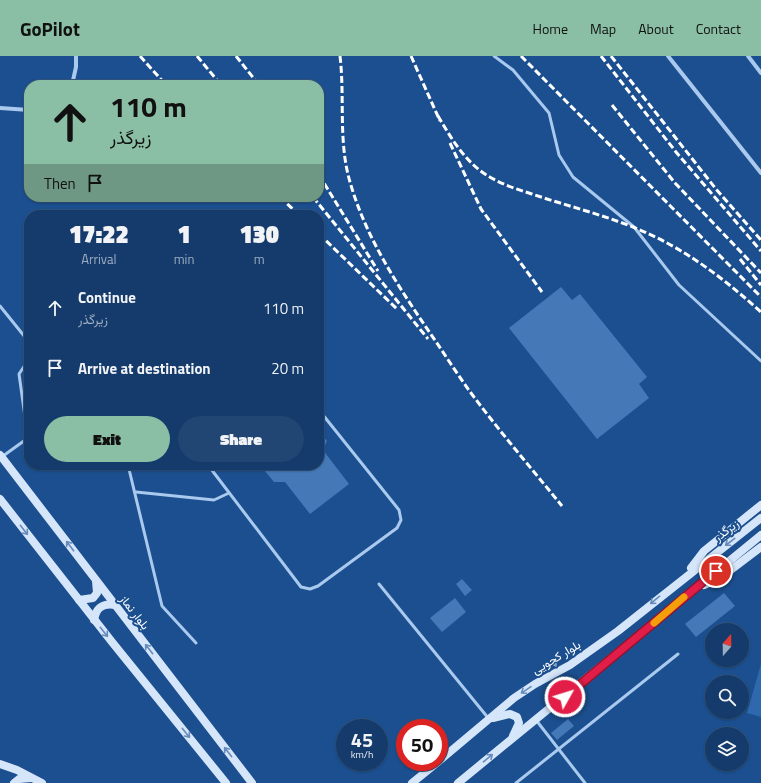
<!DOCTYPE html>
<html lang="en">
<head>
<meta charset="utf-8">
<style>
	:root { --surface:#143b6b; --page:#214673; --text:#f1f3f6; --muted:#9dadc1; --line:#33557e; --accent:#8abfa5 }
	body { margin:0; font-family:"Titillium Web",Vazirmatn,sans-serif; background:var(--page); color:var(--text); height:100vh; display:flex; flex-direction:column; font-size:15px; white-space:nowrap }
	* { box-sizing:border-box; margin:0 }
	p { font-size:13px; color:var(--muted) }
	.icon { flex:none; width:22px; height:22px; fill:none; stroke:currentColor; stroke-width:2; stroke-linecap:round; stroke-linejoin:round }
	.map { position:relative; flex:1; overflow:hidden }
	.side { position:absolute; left:24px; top:154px; width:300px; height:260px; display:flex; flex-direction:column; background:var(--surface); border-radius:16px; box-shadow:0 1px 3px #0004,0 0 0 1px var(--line) }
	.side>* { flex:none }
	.banner { position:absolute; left:24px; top:24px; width:300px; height:122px; border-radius:16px; box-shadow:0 1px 3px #0004,0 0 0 1px var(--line); background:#8abfa5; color:#111; overflow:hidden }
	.needle { width:26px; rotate:20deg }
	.controls { position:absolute; left:705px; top:567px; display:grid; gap:8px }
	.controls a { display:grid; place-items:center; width:44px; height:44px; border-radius:50%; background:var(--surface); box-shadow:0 1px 3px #0004,0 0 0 1px var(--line); font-size:20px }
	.speed { position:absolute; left:336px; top:663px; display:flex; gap:8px; font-size:20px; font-weight:700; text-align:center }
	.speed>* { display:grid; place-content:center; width:52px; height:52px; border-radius:50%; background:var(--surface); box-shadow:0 1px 3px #0004,0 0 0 1px var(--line); line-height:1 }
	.speed small { font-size:10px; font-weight:400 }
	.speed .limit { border:6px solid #d22; background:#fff; color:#111 }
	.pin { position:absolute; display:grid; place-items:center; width:34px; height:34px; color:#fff; margin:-17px; border:2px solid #fff; border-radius:50%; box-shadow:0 1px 4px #0007 }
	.me { position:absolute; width:44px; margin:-22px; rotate:51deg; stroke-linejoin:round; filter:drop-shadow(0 0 3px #0008) }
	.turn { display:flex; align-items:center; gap:14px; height:84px; padding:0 20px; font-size:18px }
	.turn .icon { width:52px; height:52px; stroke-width:2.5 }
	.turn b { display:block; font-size:28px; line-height:34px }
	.then { display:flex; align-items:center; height:38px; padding:0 20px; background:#0003; gap:8px; font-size:15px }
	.eta { display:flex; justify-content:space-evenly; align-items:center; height:68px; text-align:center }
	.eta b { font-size:24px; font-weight:800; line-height:28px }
	.cta { display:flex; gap:8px; margin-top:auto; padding:8px 20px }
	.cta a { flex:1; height:46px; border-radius:24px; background:var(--accent); color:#111; font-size:16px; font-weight:800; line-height:46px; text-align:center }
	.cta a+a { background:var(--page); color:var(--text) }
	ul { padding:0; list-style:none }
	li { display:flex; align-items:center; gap:12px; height:60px; padding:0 20px }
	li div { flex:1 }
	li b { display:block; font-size:15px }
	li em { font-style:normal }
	header { display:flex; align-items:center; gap:24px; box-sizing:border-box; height:56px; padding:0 20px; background:var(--accent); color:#111 }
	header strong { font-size:19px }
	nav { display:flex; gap:22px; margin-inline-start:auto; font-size:14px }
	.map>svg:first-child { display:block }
	.green { fill:#2e69ad }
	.building { fill:#4478b7 }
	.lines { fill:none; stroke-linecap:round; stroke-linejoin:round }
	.lane { stroke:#a9c9ee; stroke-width:3 }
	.street { stroke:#a9c9ee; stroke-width:4 }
	.secondary { stroke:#d6e6fa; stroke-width:8 }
	.rail { stroke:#fff; stroke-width:3; stroke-dasharray:7 3; stroke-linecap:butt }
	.oneway { stroke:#668bba }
	.route-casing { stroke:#92132f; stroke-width:10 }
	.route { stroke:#e11d48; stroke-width:7 }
	.slow { stroke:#f59e0b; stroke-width:7 }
	.labels { text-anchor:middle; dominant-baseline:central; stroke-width:4; stroke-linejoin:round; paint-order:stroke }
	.street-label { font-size:12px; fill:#fff; stroke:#1b4f8f }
</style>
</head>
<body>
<header>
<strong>GoPilot</strong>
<nav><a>Home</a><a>Map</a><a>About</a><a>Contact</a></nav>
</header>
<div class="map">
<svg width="761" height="727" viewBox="0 0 761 727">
	<rect width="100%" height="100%" fill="#1b4f8f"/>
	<polygon class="green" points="761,608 761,661 747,657"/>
	<g class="building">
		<polygon points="561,231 572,244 580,238 647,321 639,328 649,342 597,383 509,272"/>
		<polygon points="319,375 327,385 323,394 349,428 310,458 285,426 274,426 260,409 319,409"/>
		<polygon points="462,523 472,534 465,540 456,528"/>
		<polygon points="724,537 735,550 696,581 685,568"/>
		<polygon points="455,542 466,556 442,576 430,562"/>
		<polygon points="568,663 574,670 557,684 551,677"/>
	</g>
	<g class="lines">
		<g class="lane">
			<polyline points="494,0 513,14 549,57 559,99 573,121 634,171 679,229 761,305"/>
			<polyline points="0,250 29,286"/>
			<polyline points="28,382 19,318 29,303"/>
			<polyline points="3,400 28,382"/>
			<polyline points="128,409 162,550 196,587"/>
			<polyline points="208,409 301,531 310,533 318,530 397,472 401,464 399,454 319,354"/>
			<polyline points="136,436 214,444 229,437"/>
			<polyline points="379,528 489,663"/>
			<polyline points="536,664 585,727"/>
			<polyline points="516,727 678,598"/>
		</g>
		<g class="street">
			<polyline points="668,0 761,117"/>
			<polyline points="748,0 761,17"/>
			<polyline points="72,29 76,11 76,0"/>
			<polyline points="0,52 29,54"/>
			<polyline points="28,382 29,381"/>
		</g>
		<g class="secondary">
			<polyline points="0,399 252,727"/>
			<polyline points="0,443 112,586 226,727"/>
			<polyline points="691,512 704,495 761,449"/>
			<polyline points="704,529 720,522 761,491"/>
			<polyline points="79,544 93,542 97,537 96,525"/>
			<path d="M94,564c2,-12 8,-17 21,-15"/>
			<polyline points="493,662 510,658 517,661 519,667 513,680"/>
			<polyline points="439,705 514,642 535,628 570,609 618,575 761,462"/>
			<polyline points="0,708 17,714 42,727"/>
			<polyline points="14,727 19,723 31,722"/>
			<polyline points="412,727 438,706"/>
			<polyline points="458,727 761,479"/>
		</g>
		<g class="rail">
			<polyline points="140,0 166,29"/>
			<polyline points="197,0 221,29"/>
			<polyline points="236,0 259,29"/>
			<path d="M340,0c5,42 -2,85 10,126 16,56 48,104 80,151 14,20 27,41 41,60 29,39 61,76 91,113"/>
			<polyline points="411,0 440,65"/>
			<polyline points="521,0 761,241"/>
			<polyline points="601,0 676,96 761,195"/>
			<polyline points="611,0 716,133 761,184"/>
			<polyline points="612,49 675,127 761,217"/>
			<path d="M438,60c13,22 27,46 50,60 18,11 39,16 59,23 29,9 58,17 86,28 50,20 89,50 128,85"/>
			<polyline points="450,87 481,153 542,236"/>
			<polyline points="319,119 378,215"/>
			<polyline points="280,141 299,159"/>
			<polyline points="313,141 428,283"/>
			<polyline points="319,178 398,254"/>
			<polyline points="740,203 761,229"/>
		</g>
	</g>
	<defs><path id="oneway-shaft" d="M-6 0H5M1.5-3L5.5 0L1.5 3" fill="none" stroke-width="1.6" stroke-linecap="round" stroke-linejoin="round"/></defs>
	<g class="oneway">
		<use href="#oneway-shaft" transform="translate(24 474) rotate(52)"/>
		<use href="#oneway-shaft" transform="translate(730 486) rotate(143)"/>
		<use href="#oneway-shaft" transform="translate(70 490) rotate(-127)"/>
		<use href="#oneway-shaft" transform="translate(655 544) rotate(141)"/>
		<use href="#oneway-shaft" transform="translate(104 576) rotate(52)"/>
		<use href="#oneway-shaft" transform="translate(149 593) rotate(-128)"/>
		<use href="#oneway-shaft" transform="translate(526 634) rotate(146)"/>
		<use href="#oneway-shaft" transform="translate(186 677) rotate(51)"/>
		<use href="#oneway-shaft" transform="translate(228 696) rotate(-128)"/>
		<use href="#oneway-shaft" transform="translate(488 702) rotate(-40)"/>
	</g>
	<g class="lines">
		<defs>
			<polyline id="route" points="565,641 716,515"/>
		</defs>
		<use href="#route" class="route-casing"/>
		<use href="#route" class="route"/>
		<polyline class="slow" points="654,567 684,541"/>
	</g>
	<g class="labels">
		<g class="street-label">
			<text transform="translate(726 474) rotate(-37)">زیرگذر</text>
			<text transform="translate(135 556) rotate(52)">بلوار نماز</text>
			<text transform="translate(556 601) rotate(-31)">بلوار کچویی</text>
		</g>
	</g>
</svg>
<div class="controls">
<a><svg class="needle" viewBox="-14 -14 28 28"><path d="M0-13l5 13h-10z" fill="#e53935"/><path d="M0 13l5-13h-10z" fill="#9dadc1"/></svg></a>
<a><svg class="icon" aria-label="search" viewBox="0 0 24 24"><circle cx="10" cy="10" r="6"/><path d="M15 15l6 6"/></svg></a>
<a><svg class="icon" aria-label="layers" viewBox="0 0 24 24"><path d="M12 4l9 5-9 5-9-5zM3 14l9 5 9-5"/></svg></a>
</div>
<div class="speed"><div>45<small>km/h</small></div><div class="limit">50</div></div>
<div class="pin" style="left:716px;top:515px;background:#d93025"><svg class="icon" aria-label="arrive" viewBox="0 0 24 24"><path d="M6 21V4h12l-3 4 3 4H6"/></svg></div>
<svg class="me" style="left:565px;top:641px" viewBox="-20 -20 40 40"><circle r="17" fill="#e11d48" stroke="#fff" stroke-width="3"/><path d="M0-11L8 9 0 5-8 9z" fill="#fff"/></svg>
<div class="banner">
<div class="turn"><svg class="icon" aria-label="ahead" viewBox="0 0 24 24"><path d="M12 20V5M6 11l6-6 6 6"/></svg><div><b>110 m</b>زیرگذر</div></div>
<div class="then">Then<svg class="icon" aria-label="arrive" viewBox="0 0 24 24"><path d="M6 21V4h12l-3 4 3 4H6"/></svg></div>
</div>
<section class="side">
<div class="eta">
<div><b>17:22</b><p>Arrival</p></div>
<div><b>1</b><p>min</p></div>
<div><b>130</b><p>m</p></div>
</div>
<ul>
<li><svg class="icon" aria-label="ahead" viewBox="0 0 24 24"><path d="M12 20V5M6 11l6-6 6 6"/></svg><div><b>Continue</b><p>زیرگذر</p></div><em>110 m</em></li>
<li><svg class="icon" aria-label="arrive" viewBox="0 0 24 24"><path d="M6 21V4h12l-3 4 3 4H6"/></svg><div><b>Arrive at destination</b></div><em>20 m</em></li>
</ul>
<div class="cta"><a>Exit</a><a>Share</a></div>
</section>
</div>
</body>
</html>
